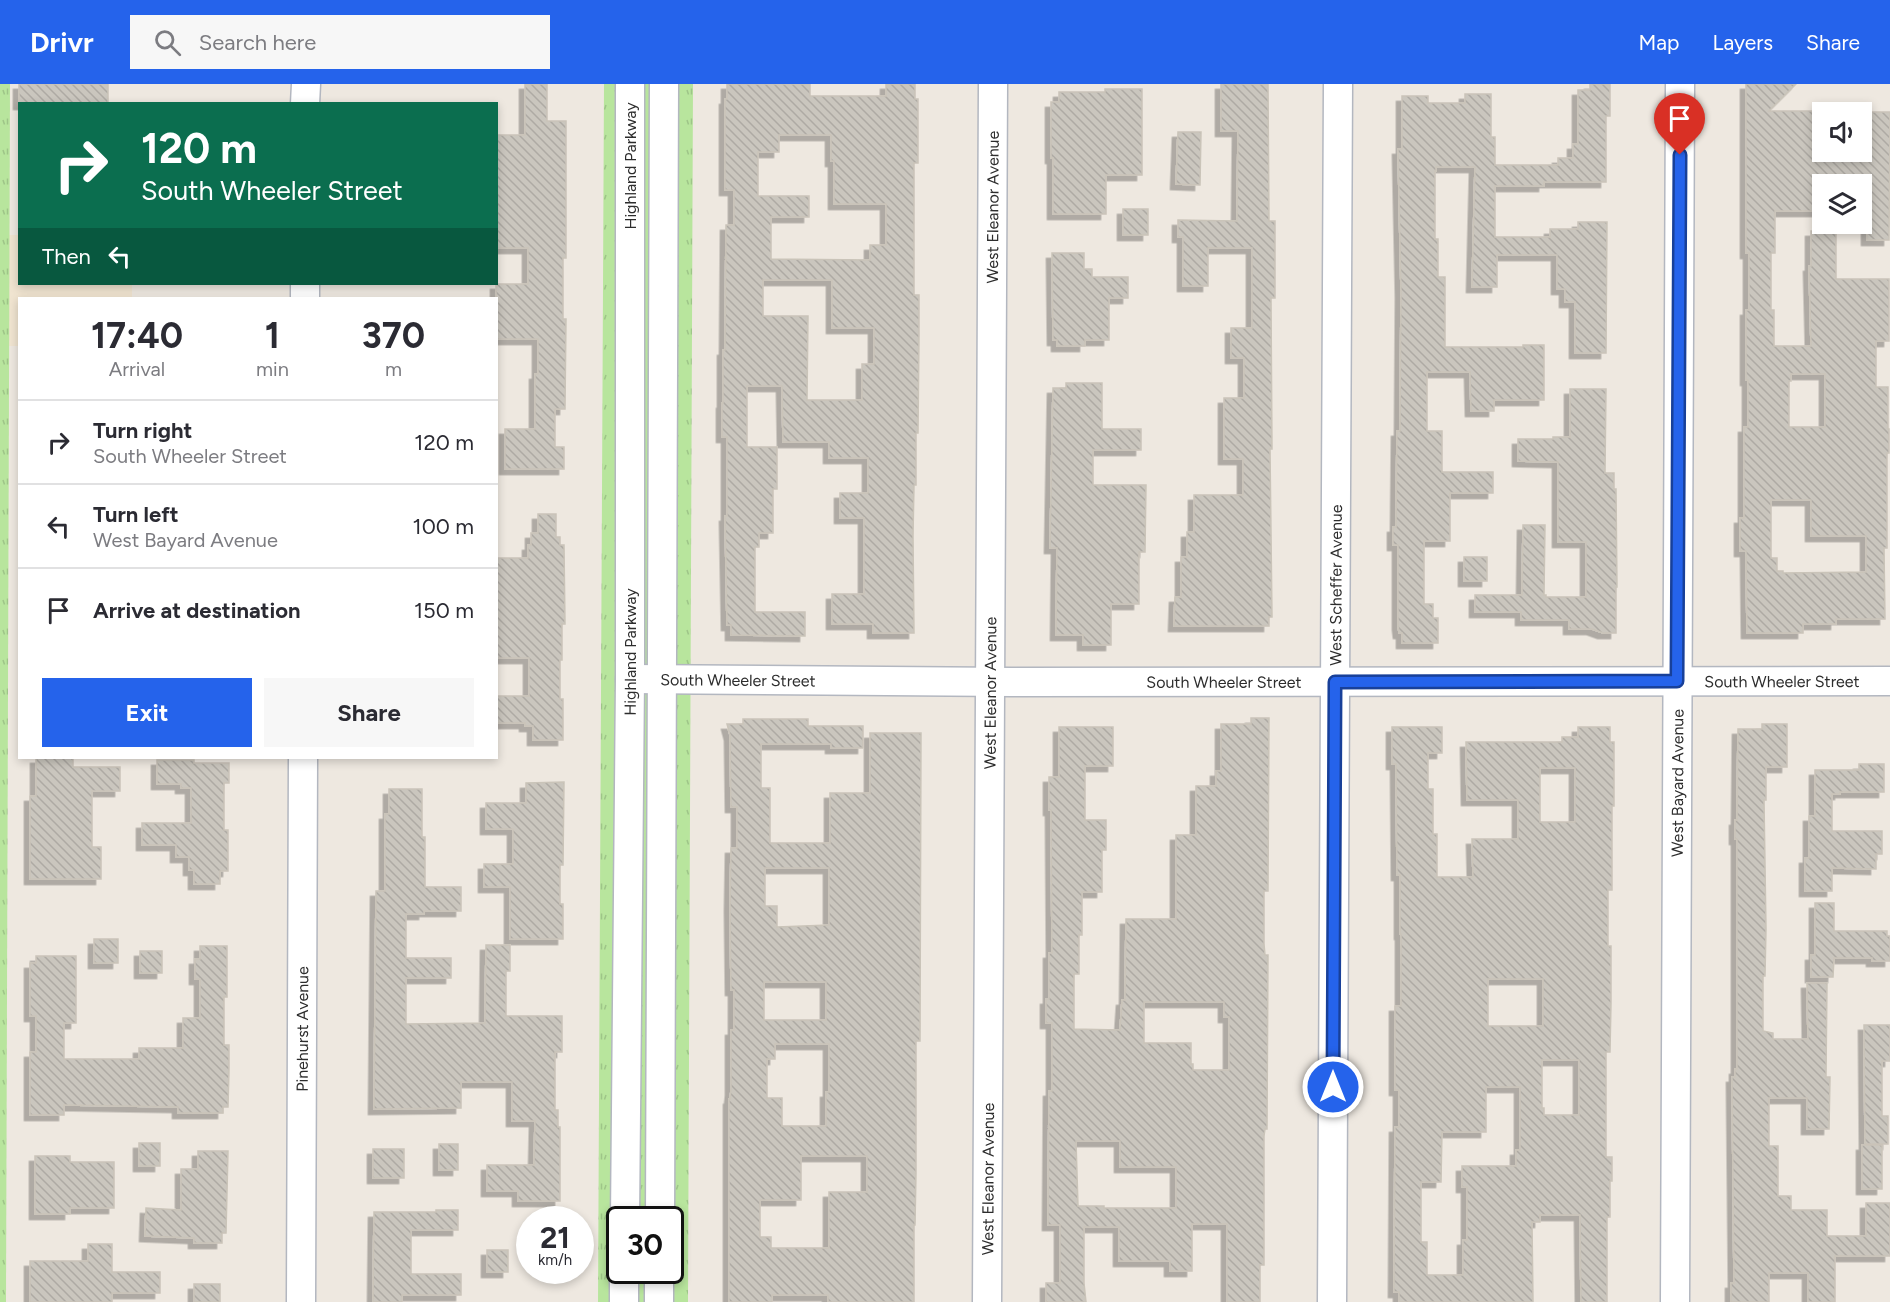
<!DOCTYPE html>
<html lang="en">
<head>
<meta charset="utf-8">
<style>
	:root { --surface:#fff; --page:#f7f7f7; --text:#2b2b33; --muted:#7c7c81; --line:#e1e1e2; --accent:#2563eb }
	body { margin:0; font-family:Figtree,sans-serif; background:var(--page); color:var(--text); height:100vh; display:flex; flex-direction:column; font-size:22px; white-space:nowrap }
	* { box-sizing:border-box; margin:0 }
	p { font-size:20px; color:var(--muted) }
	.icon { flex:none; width:33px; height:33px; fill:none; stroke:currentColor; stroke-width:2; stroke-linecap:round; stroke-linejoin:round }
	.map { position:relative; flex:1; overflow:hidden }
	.sheet { position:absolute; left:18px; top:213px; width:480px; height:462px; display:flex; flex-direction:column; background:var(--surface); border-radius:0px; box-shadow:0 3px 9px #0003 }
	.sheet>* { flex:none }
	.hud { position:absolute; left:18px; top:18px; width:480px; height:183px; border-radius:0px; box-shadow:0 3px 9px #0003; background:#0b6e4f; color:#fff; overflow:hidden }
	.tools { position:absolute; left:1812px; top:18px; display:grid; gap:12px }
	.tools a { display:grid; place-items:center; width:60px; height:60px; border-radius:0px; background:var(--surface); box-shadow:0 3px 9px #0003; font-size:30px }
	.speed { position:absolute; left:516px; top:1122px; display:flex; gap:12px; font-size:30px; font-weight:700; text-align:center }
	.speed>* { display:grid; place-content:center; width:78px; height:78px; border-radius:50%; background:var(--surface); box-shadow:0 3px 9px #0003; line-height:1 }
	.speed small { font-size:15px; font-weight:400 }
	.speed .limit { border:3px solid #111; border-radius:9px; background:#fff; color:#111 }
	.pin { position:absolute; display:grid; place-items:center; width:51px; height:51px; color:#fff; margin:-62px -26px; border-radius:50% 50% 50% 0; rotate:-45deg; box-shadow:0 0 6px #0007 }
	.pin .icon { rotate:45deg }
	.me { position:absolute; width:66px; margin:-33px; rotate:0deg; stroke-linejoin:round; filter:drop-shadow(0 0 4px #0008) }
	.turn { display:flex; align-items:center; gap:21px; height:126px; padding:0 24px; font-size:27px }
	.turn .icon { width:78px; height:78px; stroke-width:2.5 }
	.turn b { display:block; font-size:42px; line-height:51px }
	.then { display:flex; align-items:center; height:57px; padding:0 24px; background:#0003; gap:12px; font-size:22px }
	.eta { display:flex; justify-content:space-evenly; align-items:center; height:102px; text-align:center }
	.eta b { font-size:36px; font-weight:700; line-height:42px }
	.button { display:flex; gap:12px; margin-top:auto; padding:12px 24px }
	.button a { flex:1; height:69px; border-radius:0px; background:var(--accent); color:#fff; font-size:24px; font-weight:700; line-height:69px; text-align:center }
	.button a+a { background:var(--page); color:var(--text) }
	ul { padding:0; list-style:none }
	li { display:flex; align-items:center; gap:18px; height:84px; padding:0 24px; border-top:2px solid var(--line) }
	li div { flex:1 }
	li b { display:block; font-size:22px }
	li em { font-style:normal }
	header { display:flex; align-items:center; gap:36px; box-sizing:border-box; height:84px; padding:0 30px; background:var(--accent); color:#fff }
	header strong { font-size:28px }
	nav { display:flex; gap:33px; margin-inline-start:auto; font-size:21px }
	.search { width:420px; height:54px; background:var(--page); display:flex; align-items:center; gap:15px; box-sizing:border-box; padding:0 21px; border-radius:0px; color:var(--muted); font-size:22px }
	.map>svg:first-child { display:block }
	.education { fill:#f0e4d0 }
	.grass { fill:url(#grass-tufts); fill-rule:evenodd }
	.building { fill:url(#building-back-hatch); stroke:#cac4b9; stroke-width:1.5; fill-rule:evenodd; filter:url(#shadow) }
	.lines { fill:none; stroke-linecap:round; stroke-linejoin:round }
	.minor-casing { stroke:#b3b7c0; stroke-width:31 }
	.minor { stroke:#fff; stroke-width:28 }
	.route-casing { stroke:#184099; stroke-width:15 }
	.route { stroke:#2563eb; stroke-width:10 }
	.labels { text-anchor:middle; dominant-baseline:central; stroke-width:4.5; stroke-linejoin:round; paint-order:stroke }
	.street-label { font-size:16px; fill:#2d2d2d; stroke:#fff }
</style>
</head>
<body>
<header>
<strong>Drivr</strong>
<div class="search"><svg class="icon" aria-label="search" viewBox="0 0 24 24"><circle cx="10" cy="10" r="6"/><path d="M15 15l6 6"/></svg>Search here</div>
<nav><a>Map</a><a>Layers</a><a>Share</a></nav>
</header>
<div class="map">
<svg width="1890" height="1218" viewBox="0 0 1890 1218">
	<defs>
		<pattern id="grass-tufts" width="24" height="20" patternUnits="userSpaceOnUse" patternTransform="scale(1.5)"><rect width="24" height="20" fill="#b8e59d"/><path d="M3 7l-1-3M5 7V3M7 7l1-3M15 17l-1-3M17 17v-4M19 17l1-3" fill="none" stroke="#9ec588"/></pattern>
		<pattern id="building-back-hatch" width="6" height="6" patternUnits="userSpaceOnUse" patternTransform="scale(1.5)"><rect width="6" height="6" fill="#cac6be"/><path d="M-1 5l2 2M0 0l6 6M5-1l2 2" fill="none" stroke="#aeaaa4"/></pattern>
		<filter id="shadow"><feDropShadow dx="-5.5" dy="5.5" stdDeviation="0" flood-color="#0004"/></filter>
	</defs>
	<rect width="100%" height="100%" fill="#eee8e0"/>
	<polygon class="education" points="9,151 19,151 20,200 132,200 132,214 20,214 19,262 9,262"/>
	<g class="grass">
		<polygon points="0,0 10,0 6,1218 0,1218"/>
		<path d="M604,0h89l-5,1218h-90zM620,1136h50v50h-50z"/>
	</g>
	<g class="building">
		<rect x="19" y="0" width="89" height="20"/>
		<polygon points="525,0 547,0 547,37 566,37 566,174 563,174 563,235 566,235 565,325 555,325 555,363 564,363 564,385 505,385 505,345 535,345 535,290 538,290 538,255 496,255 496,200 528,200 528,164 496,164 496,51 525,51"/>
		<path d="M727,0h83v12h76v-12h29v15h3v64h-4v132h5v42l-1,96h-2v52h-2l-1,51 1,97h-41v-9h-41v-30h32v-76h-24v-25h28v-35h-39v-16h-46l-1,-56h-35v61h30v42h-4v44h-14v14h-4v65h50v24l-74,-1v-10h-4l-2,-109h2v-79h-5v-34h1v-53h2l1,-125h8v-35h-9v-91h2zM779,51h52v26h3v43h52v41h-16v15l-99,-1v-42h38v-21h-51v-44h21zM763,196h69v48h42v36h-12v36h-55l1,-84h-45z"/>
		<polygon points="1221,0 1268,0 1269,137 1275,137 1275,214 1271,214 1272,365 1270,365 1272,533 1269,533 1269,542 1174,542 1175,513 1181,513 1181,473 1187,473 1187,448 1194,448 1194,411 1243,411 1243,375 1224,375 1224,314 1244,314 1244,274 1231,274 1231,244 1252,244 1252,164 1208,164 1208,202 1183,202 1183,153 1178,153 1178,136 1237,137 1238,47 1221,47"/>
		<polygon points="1590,0 1610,0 1610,32 1606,32 1606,98 1544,98 1544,102 1495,102 1495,153 1550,153 1550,145 1578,145 1578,138 1607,138 1606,269 1575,269 1575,218 1565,218 1565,205 1557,205 1557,171 1497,171 1497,203 1472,203 1475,83 1436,83 1436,87 1435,87 1435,155 1438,155 1438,193 1445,193 1445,263 1523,263 1523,261 1544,261 1544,316 1494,316 1494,327 1471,327 1470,288 1427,288 1427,347 1442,347 1442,388 1493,388 1493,409 1450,409 1450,457 1424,457 1424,520 1433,520 1433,534 1438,534 1438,559 1402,559 1402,549 1399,549 1398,541 1398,461 1393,461 1393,443 1396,443 1397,347 1400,347 1401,208 1398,65 1402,65 1402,12 1428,12 1428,19 1465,19 1465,10 1491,10 1491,53 1495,53 1495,81 1558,81 1558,74 1573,74 1573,60 1578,60 1578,6 1590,6"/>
		<path d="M1746,0h50l-27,27h53v41h42v-40h26l-1,128h-22v-56h-45v27h-47v42h-4v57h3v36h37l-2,-80h2v-35h25v48h53v62h-13v46h12v42h1v24h-2v95h-3l1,71h-49v5h-33v9h-56l-1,-82h-6v-33h4v-91h4v-47h-2v-70h3v-57h-3zM1791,290h34v53h-36v-46h2zM1771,416h40v36h55v36l-83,1v-2h-6v-13h-6z"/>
		<polygon points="1105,5 1142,5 1142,91 1106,91 1106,130 1053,130 1053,74 1051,74 1051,18 1059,18 1059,8 1105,8"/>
		<polygon points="1178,48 1201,48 1200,101 1176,100"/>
		<rect x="1123" y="125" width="25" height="26"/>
		<polygon points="1052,169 1084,169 1084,185 1092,185 1092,193 1128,193 1128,214 1109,214 1109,256 1085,256 1085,262 1057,262 1057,256 1053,256"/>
		<polygon points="1066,299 1102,299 1102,345 1141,345 1141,366 1093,366 1093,401 1146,401 1145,468 1139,468 1139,520 1111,520 1111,561 1083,561 1083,551 1056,551 1057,464 1050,464 1053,304 1066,304"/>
		<polygon points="1570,305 1606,305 1605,389 1614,389 1614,405 1616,405 1617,503 1616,503 1616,549 1603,549 1592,545 1569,545 1569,536 1521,536 1521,528 1475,528 1475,511 1522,511 1523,441 1545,441 1544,511 1546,511 1546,513 1586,513 1586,458 1558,458 1558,378 1518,377 1518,355 1553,355 1553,353 1570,353"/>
		<polygon points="538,430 556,430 556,453 560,453 560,461 564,461 565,540 562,540 562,576 560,576 560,615 563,615 563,656 533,656 533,642 525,642 525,639 496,639 496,612 529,612 529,574 496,574 496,474 528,474 528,461 531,461 531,449 538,449"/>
		<rect x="1464" y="473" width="23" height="24"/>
		<path d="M1251,634h18l-1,173h-4v53l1,11h3l-1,174h-2l-1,7v129h-4v37h-33v-78h-35v47h-22v-10h-51v-34h-35v56l2,19h-40v-19h14v-58h-12l1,-134h3v-68h-6v-24h3v-46h3l-1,-143h-2v-33h10v-50h54v39h-28v54h21v30h-4v42h-20v43h-3v39h-5v55l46,1 2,-30h3l1,-81h50v-84h20v-49h20v-15h5v-47h30zM1144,918h80v15h5v53h-36v-6h-2v-21h-47zM1076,1057h44v26h56v41h-72v-2h-26z"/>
		<path d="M743,635h65v7h55v22h-32v-4h-70v44h9v55h60v-50h40v-60h51l-1,308h-4v132l-1,52h-1v77h-86v-7h-56v7h-43v-203h1l1,-9v-60h3v-40h-3l-1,-84 1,-58h6v-41h-6l-1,-72 -3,-11h16zM765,784h64v57l-52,2v-21h-12zM764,898h62v38h-62zM775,960h54v48h-3v34h-44v-28h-15v-39h8zM801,1072h66v36h-38v56h-58v-11h-11v-37h41z"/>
		<polygon points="1762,640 1787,640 1787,683 1766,683 1766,716 1764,716 1766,845 1765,892 1763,892 1763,947 1773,949 1773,955 1808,955 1807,899 1827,899 1826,993 1830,993 1829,1045 1807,1045 1807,1014 1769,1014 1769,1062 1778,1062 1778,1112 1791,1112 1791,1126 1827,1126 1827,1152 1866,1152 1866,1119 1890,1119 1890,1172 1835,1172 1835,1218 1808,1218 1808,1189 1769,1189 1769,1218 1731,1218 1731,1199 1734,1199 1732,993 1735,993 1735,985 1737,985 1737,755 1735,755 1735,736 1737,736 1738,645 1762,645"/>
		<path d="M1392,643h50v26h-14v36h5v45h4v43h36l-1,-38h46v-39h-51l-1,-58h96v-5h16v-10h32v15h4v64h-2v84h-4v56h3v57l-1,49h-4v105h6v24h-2v36h-3v85h-26l-1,-87h-40v7h-8l1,80h-134v-10h-5l1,-165h4v-37h-4v-84h6v-72h-1v-59h-3l-1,-111h-4zM1540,684h35v54h-35zM1488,895h55v47h-55zM1542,976h37v55h-35v-7h-2zM1486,1003h34v63h-4v16h-54v21h5v53h-4v35h-36v-33h-6v-60h20l1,-50h44z"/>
		<polygon points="36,674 73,674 73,683 120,683 120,707 92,707 92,763 101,763 101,795 30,795 30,712 36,712"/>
		<polygon points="157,676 194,676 194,679 229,679 229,699 224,699 224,746 228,746 228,787 220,787 220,800 194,800 194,786 189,786 189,773 176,773 176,761 142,761 142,739 191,739 191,704 181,704 181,700 157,700"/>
		<polygon points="1859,680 1884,680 1884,708 1840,708 1840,710 1832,710 1832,747 1882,747 1882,770 1876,770 1876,785 1832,784 1832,807 1805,807 1805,774 1809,774 1809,732 1815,732 1815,686 1859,686"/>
		<polygon points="564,698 563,781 560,781 560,820 563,820 563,855 510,855 510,803 484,803 484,780 513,780 513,745 486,745 486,719 526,719 526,699"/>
		<polygon points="389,705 422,705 422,753 425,753 425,803 461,803 461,827 424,827 424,830 406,830 406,874 451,874 451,894 406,894 406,940 485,939 486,861 510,861 510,887 506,887 506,932 562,932 562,968 555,968 555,1026 558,1026 558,1043 560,1043 560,1117 518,1117 518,1107 487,1107 487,1081 534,1081 535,1037 512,1037 512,998 461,998 461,1024 374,1025 376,807 385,807 385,730 389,730"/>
		<polygon points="1815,819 1834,819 1834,847 1887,847 1887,852 1890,852 1890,877 1872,877 1872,874 1834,874 1833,893 1811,893 1811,871 1815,871"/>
		<rect x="94" y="855" width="24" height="24"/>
		<polygon points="200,862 227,862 227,913 224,913 224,961 229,961 229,986 228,1023 223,1023 223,1029 178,1029 178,1023 64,1021 64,1031 30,1031 30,968 36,968 36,932 30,932 30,879 36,879 36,872 76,872 76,939 64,939 64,975 139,975 139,964 183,964 183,934 200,934 200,895 195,895 195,875 200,875"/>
		<rect x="140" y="867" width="22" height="22"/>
		<polygon points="1864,941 1890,941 1890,977 1882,977 1882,1032 1888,1032 1888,1060 1865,1060"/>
		<rect x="139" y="1059" width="21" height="23"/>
		<rect x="439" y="1060" width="19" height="26"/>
		<rect x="1862" y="1061" width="20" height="44"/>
		<rect x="373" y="1065" width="31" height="29"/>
		<polygon points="198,1067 228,1067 226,1149 222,1149 222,1159 194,1159 194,1154 145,1152 146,1124 181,1126 181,1085 198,1085"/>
		<polygon points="35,1072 70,1072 70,1078 114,1078 114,1124 70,1124 70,1130 35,1130"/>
		<polygon points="436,1126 458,1126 458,1146 411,1146 411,1190 461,1190 461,1211 402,1211 402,1218 373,1218 374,1128 436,1128"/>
		<polygon points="88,1160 112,1160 112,1188 160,1188 160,1209 112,1209 112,1218 30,1218 30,1177 88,1177"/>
		<rect x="487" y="1166" width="21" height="22"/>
		<rect x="194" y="1200" width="26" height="18"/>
	</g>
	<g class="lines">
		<defs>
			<g id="minor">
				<polyline points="305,20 306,0"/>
				<polyline points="305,214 305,200"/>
				<path id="s1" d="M630,595l381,3 879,-1"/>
				<path id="s2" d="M625,1136l5,-541v-595"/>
				<polyline points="660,1136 664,0"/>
				<path id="s3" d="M301,1218l2,-544"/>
				<polyline points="624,1218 624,1186"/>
				<polyline points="659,1218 659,1186"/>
				<path id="s4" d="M987,1218l6,-1218"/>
				<path id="s5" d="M1332,1218l6,-1218"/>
				<path id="s6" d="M1675,1218l5,-1218"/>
			</g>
		</defs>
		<use href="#minor" class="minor-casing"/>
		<use href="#minor" class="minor"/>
	</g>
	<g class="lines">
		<defs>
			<polyline id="route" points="1333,1003 1335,598 1677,597 1680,71"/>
		</defs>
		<use href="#route" class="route-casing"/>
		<use href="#route" class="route"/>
	</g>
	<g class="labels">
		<g class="street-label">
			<text transform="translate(630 82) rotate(-90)">Highland Parkway</text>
			<text stroke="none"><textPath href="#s4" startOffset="1095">West Eleanor Avenue</textPath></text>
			<text stroke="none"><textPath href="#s5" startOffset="717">West Scheffer Avenue</textPath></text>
			<text stroke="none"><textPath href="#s2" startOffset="568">Highland Parkway</textPath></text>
			<text stroke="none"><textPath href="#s1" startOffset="108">South Wheeler Street</textPath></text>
			<text stroke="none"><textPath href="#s1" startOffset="1152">South Wheeler Street</textPath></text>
			<text stroke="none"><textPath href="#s1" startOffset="594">South Wheeler Street</textPath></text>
			<text stroke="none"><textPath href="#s4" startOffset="609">West Eleanor Avenue</textPath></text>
			<text stroke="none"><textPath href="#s6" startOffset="519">West Bayard Avenue</textPath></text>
			<text stroke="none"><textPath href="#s3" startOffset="273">Pinehurst Avenue</textPath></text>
			<text stroke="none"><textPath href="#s4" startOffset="123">West Eleanor Avenue</textPath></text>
		</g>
	</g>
</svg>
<div class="tools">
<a><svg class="icon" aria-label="sound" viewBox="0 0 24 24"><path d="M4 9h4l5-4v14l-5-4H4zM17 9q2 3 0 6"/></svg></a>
<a><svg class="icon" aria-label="layers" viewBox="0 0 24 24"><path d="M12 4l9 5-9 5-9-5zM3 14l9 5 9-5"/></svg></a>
</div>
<div class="speed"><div>21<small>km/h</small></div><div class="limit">30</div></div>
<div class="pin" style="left:1680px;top:71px;background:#d93025"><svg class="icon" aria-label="arrive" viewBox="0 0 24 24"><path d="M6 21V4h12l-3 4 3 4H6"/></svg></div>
<svg class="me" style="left:1333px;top:1003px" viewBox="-20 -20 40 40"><circle r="17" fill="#2563eb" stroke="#fff" stroke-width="3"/><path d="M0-11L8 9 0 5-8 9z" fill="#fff"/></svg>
<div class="hud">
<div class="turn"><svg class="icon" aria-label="right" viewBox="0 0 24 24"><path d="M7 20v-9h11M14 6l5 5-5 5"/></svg><div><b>120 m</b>South Wheeler Street</div></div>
<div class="then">Then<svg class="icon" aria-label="left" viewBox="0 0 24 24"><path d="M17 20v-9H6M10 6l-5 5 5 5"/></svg></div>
</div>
<section class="sheet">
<div class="eta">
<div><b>17:40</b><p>Arrival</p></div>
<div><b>1</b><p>min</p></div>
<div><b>370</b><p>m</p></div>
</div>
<ul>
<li><svg class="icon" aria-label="right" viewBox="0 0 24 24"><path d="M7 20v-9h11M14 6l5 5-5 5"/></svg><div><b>Turn right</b><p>South Wheeler Street</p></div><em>120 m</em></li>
<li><svg class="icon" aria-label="left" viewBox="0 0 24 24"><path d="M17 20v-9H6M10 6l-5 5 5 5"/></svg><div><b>Turn left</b><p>West Bayard Avenue</p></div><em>100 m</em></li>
<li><svg class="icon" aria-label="arrive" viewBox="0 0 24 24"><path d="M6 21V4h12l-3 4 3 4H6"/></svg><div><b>Arrive at destination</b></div><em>150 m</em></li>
</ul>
<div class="button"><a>Exit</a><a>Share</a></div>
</section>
</div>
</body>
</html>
